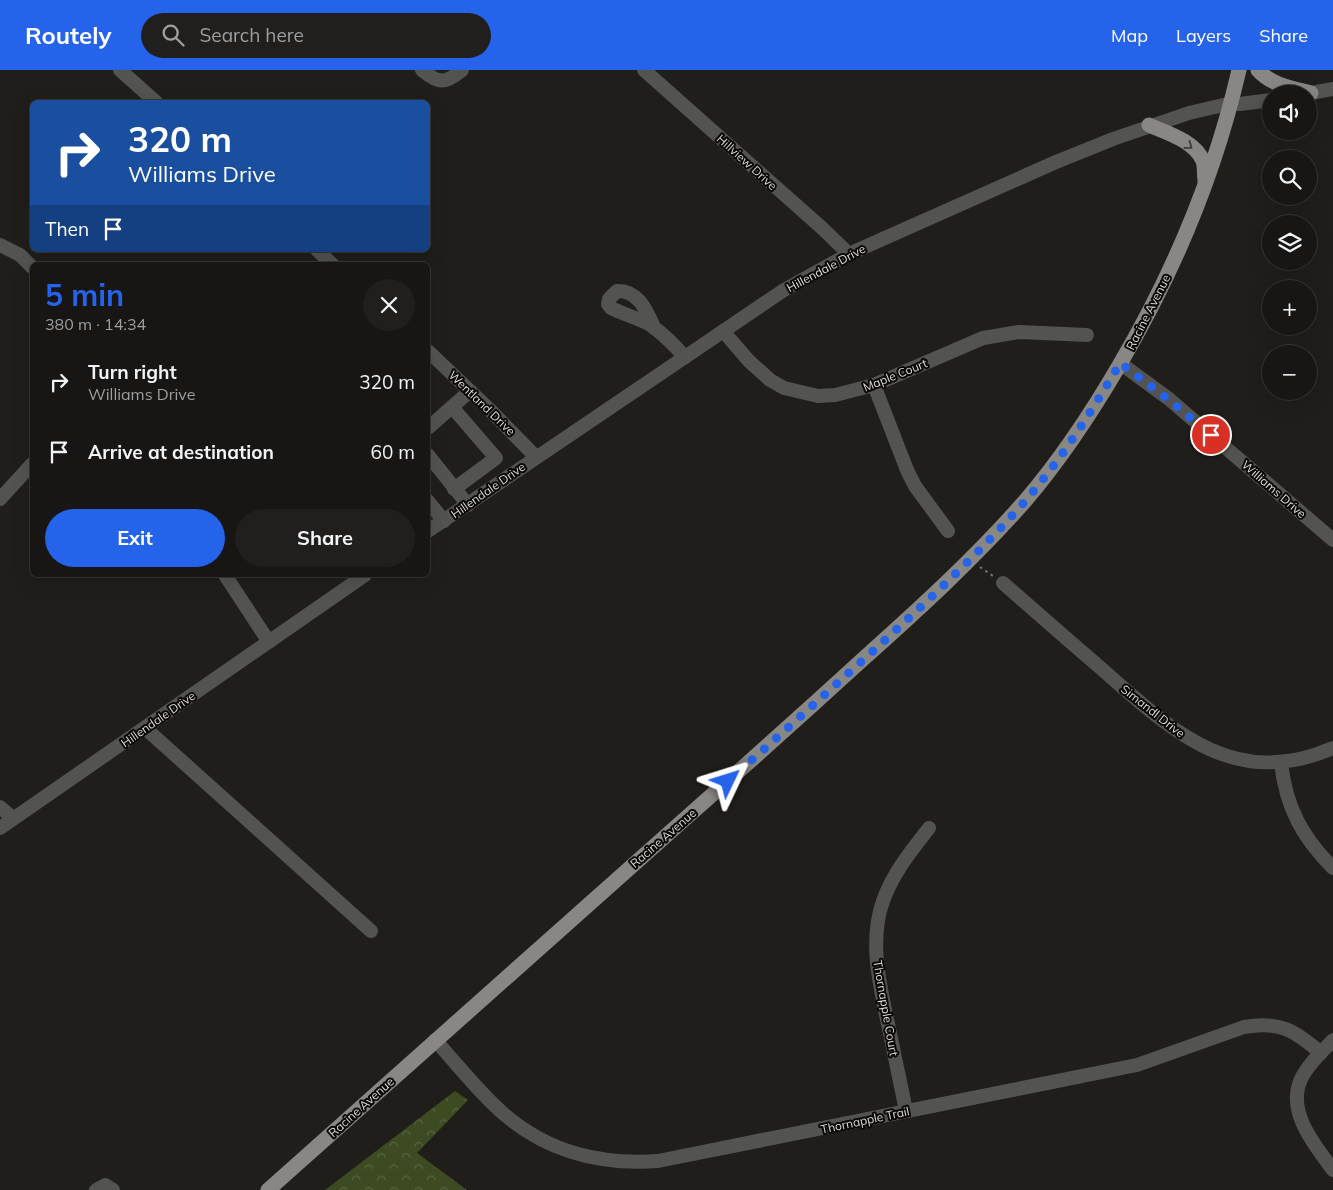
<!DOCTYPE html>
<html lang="en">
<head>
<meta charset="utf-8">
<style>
	:root { --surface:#181614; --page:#211f1d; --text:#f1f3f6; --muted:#9f9fa0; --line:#363534; --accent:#2563eb }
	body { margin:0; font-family:Mulish,sans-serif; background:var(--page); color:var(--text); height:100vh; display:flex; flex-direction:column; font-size:19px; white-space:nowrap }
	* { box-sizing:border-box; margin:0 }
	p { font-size:16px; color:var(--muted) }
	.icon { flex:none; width:28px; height:28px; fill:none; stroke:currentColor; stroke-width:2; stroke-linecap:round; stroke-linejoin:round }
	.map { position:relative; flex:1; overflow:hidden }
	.sheet { position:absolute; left:30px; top:192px; width:400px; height:315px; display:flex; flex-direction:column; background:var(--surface); border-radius:8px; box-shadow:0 5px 20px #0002,0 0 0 1px var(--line) }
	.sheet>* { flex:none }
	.hud { position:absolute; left:30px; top:30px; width:400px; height:152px; border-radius:8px; box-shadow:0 5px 20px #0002,0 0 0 1px var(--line); background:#1a4fa0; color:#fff; overflow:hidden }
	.fabs { position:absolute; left:1262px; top:15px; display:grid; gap:10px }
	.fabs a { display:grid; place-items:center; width:55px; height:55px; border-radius:50%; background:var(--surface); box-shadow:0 5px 20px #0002,0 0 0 1px var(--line); font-size:25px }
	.pin { position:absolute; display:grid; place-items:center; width:42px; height:42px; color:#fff; margin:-21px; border:2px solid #fff; border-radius:50%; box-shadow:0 1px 5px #0007 }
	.me { position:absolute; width:55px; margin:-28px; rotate:49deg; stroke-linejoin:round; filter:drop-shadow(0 0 4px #0008) }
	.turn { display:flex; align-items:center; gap:18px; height:105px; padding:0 15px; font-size:22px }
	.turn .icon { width:65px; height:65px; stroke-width:2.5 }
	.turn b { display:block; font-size:35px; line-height:42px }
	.then { display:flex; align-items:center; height:48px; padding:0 15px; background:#0003; gap:10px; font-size:19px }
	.round { display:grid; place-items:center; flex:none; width:52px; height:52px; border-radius:26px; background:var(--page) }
	.overview { display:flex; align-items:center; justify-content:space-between; height:85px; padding:0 15px }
	h1 { font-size:30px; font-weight:700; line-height:38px; color:var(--accent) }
	.cta { display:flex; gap:10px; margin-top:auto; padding:10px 15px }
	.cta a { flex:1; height:58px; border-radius:30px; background:var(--accent); color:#fff; font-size:20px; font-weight:700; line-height:58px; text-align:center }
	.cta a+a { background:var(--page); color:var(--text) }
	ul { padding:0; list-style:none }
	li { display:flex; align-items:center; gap:15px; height:70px; padding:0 15px }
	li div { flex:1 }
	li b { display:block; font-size:19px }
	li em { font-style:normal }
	header { display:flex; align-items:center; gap:30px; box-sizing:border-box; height:70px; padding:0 25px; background:var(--accent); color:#fff }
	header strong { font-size:24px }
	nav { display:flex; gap:28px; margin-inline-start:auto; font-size:18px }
	.search { width:350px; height:45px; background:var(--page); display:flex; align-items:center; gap:12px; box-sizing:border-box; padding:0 18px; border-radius:28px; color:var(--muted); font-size:19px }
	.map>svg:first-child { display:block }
	.forest { fill:url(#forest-crowns) }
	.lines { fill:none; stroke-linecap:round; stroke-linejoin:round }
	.path { stroke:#777672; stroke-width:2; stroke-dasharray:2.5 4; stroke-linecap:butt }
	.minor { stroke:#535351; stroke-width:14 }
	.major { stroke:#888783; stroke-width:15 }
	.oneway { stroke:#42413f }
	.route { stroke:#2563eb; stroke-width:9; stroke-dasharray:0 16.2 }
	.labels { text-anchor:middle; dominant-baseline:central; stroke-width:4; stroke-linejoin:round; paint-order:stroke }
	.street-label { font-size:12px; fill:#deddda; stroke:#090807 }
</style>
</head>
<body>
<header>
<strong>Routely</strong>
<div class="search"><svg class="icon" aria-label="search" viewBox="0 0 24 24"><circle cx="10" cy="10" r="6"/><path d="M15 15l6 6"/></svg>Search here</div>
<nav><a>Map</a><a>Layers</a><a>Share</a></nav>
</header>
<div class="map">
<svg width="1333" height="1120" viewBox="0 0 1333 1120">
	<defs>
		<pattern id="forest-crowns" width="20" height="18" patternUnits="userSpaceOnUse" patternTransform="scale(1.25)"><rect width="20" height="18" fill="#3e4a22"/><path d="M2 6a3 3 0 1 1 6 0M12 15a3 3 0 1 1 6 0" fill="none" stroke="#596442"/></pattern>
	</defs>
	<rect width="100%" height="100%" fill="#201e1a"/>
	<polygon class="forest" points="455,1021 468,1030 417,1083 467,1120 325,1120"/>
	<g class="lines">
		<polyline class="path" points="980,497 993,506"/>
		<g class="minor">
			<polyline points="120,0 156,32"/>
			<path d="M422,0c17,14 23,14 40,0"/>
			<polyline points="644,0 822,158 849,184"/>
			<polyline points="1306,24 1333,19"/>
			<polyline points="0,175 20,185 32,197"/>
			<polyline points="317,180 333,195"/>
			<path d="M655,259c-8,-17 -16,-39 -38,-38l-8,8 -1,5 3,4c12,6 26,10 38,16 14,9 25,21 36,33"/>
			<polyline points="723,261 749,291 770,310 784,318 818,326 835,325 874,315 983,268 1019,262 1087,265"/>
			<polyline points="428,281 490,340 536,387"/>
			<polyline points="1120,293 1169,329 1333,470"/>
			<polyline points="874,315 907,400 915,416 948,461"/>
			<polyline points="452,337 496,388 454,419"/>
			<polyline points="428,358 470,321"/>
			<polyline points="428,385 468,435"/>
			<polyline points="0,429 32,394"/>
			<polyline points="428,431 444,451"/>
			<polyline points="428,461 784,220 849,184 1056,92 1113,69 1189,43 1232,33 1240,34 1271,30"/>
			<polyline points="225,505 269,572"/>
			<path d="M1003,513c33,29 66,58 100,87 69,61 132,121 230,78"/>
			<polyline points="145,658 371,861"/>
			<path d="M1281,693c5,44 21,74 52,105"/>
			<polyline points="0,737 13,748"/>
			<polyline points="0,758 365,505"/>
			<path d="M435,970c23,25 44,53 70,75 45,38 96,50 153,46l479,-96 107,-38c36,-6 50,3 77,26"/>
			<path d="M1333,970c-11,12 -25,24 -32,39 -15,33 14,66 32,91"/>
			<path d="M906,1041c-5,-26 -11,-52 -16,-78 -9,-42 -22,-90 -7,-132 10,-28 28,-50 46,-73"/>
			<polyline points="96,1120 105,1115 113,1120"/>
		</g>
		<g class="major">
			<path d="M1258,0c13,15 34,18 53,23"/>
			<path d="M1149,55c18,8 46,16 54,36 2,5 1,14 2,20"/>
			<path d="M268,1120c139,-125 279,-249 419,-373 59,-52 117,-104 175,-157 57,-51 113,-102 163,-159 36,-42 67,-89 95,-137 54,-92 95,-190 119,-294"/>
		</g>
	</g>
	<defs><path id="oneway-chevron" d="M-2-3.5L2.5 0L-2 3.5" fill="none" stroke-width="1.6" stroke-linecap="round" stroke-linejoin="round" transform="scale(1.25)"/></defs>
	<use class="oneway" href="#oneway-chevron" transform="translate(1189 76) rotate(36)"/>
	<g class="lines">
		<path class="route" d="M728,711c48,-42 96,-86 144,-129 53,-49 106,-97 154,-152 36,-42 66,-89 94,-137l49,37 42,35"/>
	</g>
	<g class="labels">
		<g class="street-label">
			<text transform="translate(747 92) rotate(42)">Hillview Drive</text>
			<text transform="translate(826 198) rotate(-28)">Hillendale Drive</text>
			<text transform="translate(1148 242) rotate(-63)">Racine Avenue</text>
			<text transform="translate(895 305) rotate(-22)">Maple Court</text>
			<text transform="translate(482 333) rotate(44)">Wentland Drive</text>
			<text transform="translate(1274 419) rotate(41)">Williams Drive</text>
			<text transform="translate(488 420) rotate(-35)">Hillendale Drive</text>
			<text transform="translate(1153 641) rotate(38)">Simandl Drive</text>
			<text transform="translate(158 649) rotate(-35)">Hillendale Drive</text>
			<text transform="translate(663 768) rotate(-41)">Racine Avenue</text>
			<text transform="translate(886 938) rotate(80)">Thornapple Court</text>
			<text transform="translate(361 1037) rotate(-42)">Racine Avenue</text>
			<text transform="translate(865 1050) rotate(-12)">Thornapple Trail</text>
		</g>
	</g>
</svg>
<div class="fabs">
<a><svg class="icon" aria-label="sound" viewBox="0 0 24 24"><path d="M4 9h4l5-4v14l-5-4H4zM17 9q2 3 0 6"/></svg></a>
<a><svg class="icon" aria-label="search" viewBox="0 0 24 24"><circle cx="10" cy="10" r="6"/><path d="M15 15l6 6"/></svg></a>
<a><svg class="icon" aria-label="layers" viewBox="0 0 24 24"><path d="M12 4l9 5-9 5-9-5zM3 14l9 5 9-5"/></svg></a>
<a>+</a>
<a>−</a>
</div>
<div class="pin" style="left:1211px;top:365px;background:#d93025"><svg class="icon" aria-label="arrive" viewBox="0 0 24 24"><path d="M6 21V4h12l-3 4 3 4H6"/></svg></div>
<svg class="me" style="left:728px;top:711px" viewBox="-20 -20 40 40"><path d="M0-17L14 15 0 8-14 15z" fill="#2563eb" stroke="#fff" stroke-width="4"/></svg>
<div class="hud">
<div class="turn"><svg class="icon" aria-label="right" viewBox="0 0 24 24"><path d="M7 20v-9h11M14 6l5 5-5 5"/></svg><div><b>320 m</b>Williams Drive</div></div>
<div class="then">Then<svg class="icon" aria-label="arrive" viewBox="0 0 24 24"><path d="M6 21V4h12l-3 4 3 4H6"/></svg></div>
</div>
<section class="sheet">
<div class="overview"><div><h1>5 min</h1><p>380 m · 14:34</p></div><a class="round"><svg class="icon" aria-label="close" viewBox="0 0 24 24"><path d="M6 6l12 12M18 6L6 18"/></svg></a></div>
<ul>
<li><svg class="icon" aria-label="right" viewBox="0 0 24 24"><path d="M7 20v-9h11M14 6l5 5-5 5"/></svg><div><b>Turn right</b><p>Williams Drive</p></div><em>320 m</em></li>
<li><svg class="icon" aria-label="arrive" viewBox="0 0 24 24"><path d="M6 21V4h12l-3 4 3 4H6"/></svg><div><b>Arrive at destination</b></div><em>60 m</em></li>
</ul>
<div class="cta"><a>Exit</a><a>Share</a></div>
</section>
</div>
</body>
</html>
